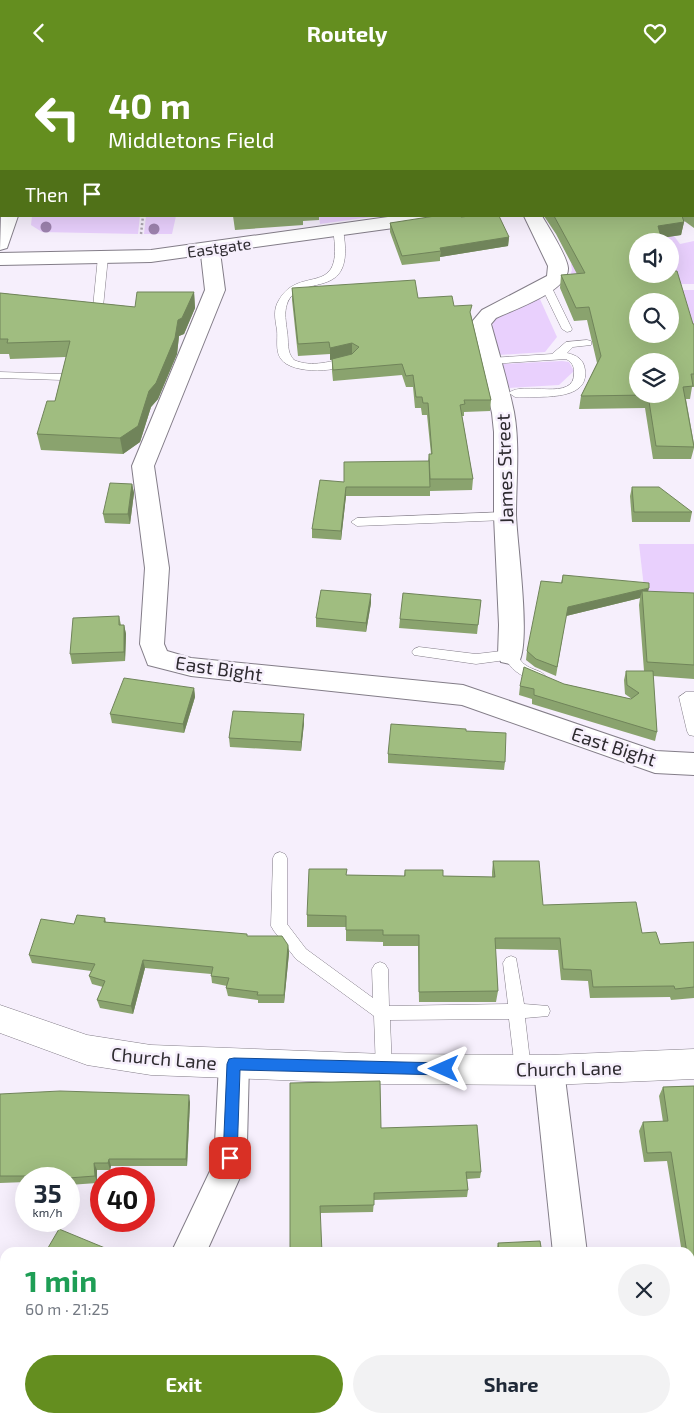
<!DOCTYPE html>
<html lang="en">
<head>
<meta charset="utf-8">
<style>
	:root { --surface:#fff; --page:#f2f2f3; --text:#1f2937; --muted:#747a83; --accent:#648e1f }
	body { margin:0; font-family:"Exo 2",sans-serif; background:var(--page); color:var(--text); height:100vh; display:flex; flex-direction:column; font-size:19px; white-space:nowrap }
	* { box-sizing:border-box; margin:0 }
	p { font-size:16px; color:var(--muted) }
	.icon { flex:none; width:28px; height:28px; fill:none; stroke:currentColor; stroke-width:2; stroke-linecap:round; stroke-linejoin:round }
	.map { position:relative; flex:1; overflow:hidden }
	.drawer { position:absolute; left:0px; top:1182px; width:695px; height:176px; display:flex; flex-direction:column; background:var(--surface); border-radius:15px 15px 0 0; box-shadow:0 5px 20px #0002 }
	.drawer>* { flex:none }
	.guide { position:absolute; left:0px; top:0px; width:695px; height:152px; box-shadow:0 5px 20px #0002; background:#648e1f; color:#fff; overflow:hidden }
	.tools { position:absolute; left:629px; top:168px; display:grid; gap:10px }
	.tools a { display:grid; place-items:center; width:50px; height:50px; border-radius:50%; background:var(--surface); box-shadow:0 5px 20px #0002; font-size:25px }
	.speed { position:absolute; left:15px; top:1102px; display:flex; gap:10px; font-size:25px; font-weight:700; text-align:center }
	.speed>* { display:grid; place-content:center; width:65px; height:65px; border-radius:50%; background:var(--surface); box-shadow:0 5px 20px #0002; line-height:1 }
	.speed small { font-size:12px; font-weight:400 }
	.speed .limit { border:8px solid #d22; background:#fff; color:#111 }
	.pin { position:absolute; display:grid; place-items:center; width:42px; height:42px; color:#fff; margin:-21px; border-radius:10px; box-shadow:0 2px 8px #0006 }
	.me { position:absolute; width:55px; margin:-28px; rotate:270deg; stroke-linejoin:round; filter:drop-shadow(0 0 4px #0008) }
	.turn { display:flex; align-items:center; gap:18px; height:105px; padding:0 25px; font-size:22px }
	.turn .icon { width:65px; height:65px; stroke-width:2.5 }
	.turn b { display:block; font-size:35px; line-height:42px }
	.then { display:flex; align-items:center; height:48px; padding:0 25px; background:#0003; gap:10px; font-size:19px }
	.round { display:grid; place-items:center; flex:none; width:52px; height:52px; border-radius:26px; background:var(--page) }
	.head { display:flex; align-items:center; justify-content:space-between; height:85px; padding:0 25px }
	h1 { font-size:30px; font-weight:700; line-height:38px; color:#1e9e55 }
	.cta { display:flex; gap:10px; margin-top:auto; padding:10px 25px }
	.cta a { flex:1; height:58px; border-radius:30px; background:var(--accent); color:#fff; font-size:20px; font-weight:700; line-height:58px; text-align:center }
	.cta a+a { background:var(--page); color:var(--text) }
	header { display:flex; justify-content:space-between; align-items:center; height:65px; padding:0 25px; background:var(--accent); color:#fff; font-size:22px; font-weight:700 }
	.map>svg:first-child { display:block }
	.green { fill:#e9d0fd }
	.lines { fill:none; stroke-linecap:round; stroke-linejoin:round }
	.lane-casing { stroke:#837d88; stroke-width:1 }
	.street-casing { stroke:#837d88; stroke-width:2 }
	.secondary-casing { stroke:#837d88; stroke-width:1 }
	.path { stroke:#aba5af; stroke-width:2.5; stroke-dasharray:2 2.5; stroke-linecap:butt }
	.lane { fill:#fff; fill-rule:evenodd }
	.street { fill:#fff; fill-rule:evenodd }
	.secondary { fill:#fff; fill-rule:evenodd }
	.tree { fill:#9d83ae }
	.wall { fill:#8aa36e }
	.shaded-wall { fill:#70845a }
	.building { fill:#a0bd80; stroke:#70845a; fill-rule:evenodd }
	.route { fill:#1a73e8; stroke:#114b97 }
	.labels { text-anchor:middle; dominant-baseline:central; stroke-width:5; stroke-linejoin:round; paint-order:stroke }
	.far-street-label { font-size:16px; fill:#2e2b30; stroke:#f6effc }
	.street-label { font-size:19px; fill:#2e2b30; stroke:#f6effc }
</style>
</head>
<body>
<header><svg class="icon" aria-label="back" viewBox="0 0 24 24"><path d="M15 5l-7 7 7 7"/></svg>Routely<svg class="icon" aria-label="heart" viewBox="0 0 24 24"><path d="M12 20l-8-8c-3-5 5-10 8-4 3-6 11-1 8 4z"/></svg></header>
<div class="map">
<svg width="694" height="1358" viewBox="0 0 694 1358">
	<rect width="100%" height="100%" fill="#f6effc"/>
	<g class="green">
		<polygon points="32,151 140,151 138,169 42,167 31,160"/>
		<polygon points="146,151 176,151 172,169 144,169"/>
		<polygon points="319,151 378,151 320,159"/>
		<polygon points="674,171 680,179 694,176 694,219 680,219 682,225 694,225 694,266 670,236 670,176 638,176 569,214 572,205 571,199 601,195 591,179"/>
		<polygon points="539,232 557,272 545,287 499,290 492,262 494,253"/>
		<polygon points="562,296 569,297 574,306 559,320 508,323 501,299"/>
		<polygon points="639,479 694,479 694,542 646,540"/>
	</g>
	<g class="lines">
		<defs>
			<g id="lane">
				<path d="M338,162l5,3c14,76 -44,40 -56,74 -3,9 -1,18 0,27 2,10 -1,21 7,29 18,8 38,1 56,-3l5,3c-12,13 -63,15 -74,-1 -6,-8 -3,-20 -4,-29 -2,-11 -4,-21 2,-30 21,-37 66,1 54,-70z"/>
				<polygon points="103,189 108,192 103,242 98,245 93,242 98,192"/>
				<polygon points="546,218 551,221 572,264 571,266 567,267 562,264 541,221"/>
				<path d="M587,275l4,1v4l-18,2 -6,6c9,2 17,6 18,17 5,33 -50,26 -70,27l-6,-4c13,-13 67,10 65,-21 0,-6 -2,-10 -8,-13l-76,5 -5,-3 5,-3 62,-4 14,-12z"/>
				<polygon points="0,307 62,309 68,312 62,315 0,313"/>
				<polygon points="505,447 511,451 505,455 357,461 351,457 357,453"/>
				<path d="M419,582l57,7 34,-4c7,2 9,10 14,14 7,6 18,6 22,13l-7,5c-14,-4 -25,-9 -33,-22l-30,4 -62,-9 -2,-3 2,-3z"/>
				<polygon points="686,627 694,627 694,671 689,670 687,666 679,632"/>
				<polygon points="280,787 285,789 287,793 287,859 306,884 373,933 372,904 375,899 380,897 385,899 388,904 389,941 508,939 503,898 506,893 511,891 516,893 524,939 548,941 550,946 548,951 525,953 531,1004 529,1009 523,1012 517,1009 515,1004 509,954 390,955 392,1004 390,1009 384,1012 378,1009 376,1004 374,951 296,894 274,866 271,861 273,793 275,789"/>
			</g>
			<g id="street">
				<rect x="610" y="0" width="16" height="1"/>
				<rect x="0" y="42" width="1" height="11"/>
				<polygon points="1,149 1,151 18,151 7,183 0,185"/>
				<polygon points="395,151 446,151 444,155 437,157 220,187 225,225 154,401 169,503 164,579 167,586 191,593 463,620 656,686 694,688 694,710 655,708 462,640 191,611 148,600 140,579 145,503 132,401 205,225 201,190 151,197 0,200 0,188 151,185"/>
				<path d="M524,151h18c7,12 25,40 26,52 1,23 -53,41 -72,50l-5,6c8,29 17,59 23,88 6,33 2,69 2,103 1,29 15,125 3,147l-9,2 -9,-2 -3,-7 1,-30 -5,-109v-84l-2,-19 -21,-90 11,-13 65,-34 1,-10z"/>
				<polygon points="234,985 245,989 249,999 247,1078 242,1108 206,1188 171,1188 210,1106 215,1078 219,999 223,989"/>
				<polygon points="549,991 560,995 564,1005 587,1188 553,1188 534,1005 538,995"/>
				<polygon points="75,1354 111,1354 109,1358 73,1358"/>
				<polygon points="571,1354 607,1354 608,1358 572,1358"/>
			</g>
			<polygon id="secondary" points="0,940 87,970 151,980 384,989 549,990 694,984 694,1014 549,1020 384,1019 151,1010 87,1000 0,968"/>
		</defs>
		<use href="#lane" class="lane-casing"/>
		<use href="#street" class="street-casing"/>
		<use href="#secondary" class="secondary-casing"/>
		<polyline class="path" points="141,169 143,151"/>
		<use href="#lane" class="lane"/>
		<use href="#street" class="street"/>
		<use href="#secondary" class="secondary"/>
	</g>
	<g class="tree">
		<circle cx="46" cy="162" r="5.5"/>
		<circle cx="154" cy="164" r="5.5"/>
	</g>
	<g class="wall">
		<rect x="84" y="0" width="471" height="1"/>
		<polygon points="694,0 694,163 683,155 684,157 681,170 638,176 693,259 694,259 694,322 692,322 690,334 686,334 694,379 694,383 691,394 653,394 645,343 579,344 581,331 597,298 587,255 574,256 560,223 561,210 577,209 556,169 544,151 694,151"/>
		<polygon points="233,151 319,151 319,155 303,156 303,160 235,165"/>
		<polygon points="461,152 509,172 508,181 440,192 440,196 402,200 390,167 390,158"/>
		<polygon points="292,223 418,233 454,241 471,250 491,335 490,346 464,347 464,351 462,351 473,414 472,425 430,426 430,431 346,431 341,475 312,473 312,464 344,417 428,396 429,389 431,389 427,350 422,350 421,343 415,343 413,322 406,322 402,310 333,316 332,306 332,294 334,294 330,295 330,289 298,291 292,235"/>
		<polygon points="194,227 195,243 184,269 179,271 177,289 158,334 151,342 140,377 123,389 41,385 37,369 55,336 66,292 10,294 9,289 0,289 0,228 135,242"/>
		<polygon points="132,419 134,428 130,459 105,458 103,449"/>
		<polygon points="632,422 692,447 690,457 632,457 630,431"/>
		<polygon points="563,510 648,527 694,528 694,614 653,611 657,667 655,676 532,639 532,634 519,630 520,621 564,619 631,634 632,634 625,629 624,615 626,606 644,606 639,540 640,533 566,551 556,611 535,602 526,595 527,586 561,518"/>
		<polygon points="481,535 477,569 399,563 400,554"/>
		<polygon points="371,538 366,567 316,562 316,553"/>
		<polygon points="119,551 121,560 124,560 126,569 125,596 72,599 70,589"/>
		<polygon points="194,623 195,632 184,668 112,658 110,649"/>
		<polygon points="304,658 301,686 230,682 229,673"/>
		<polygon points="388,689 505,697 504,705 388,698"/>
		<polygon points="493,796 543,840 642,868 660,879 694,877 694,933 671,935 670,932 590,933 588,916 561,915 558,885 495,884 498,926 496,937 419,937 418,881 383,881 383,877 346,876 346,862 307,862 307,850 347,810 404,811 405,805 443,811 492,812 492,807"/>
		<polygon points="105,853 106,857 247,871 288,880 289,888 284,938 258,938 258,935 228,931 226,923 227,921 212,918 211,909 145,903 133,949 100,943 97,935 103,922 92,919 89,911 91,906 32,898 29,890 74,859"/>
		<polygon points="290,1018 381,1063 481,1107 480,1113 467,1114 468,1125 467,1132 374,1135 373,1147 321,1148 290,1186"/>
		<polygon points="694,1021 694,1358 656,1358 656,1354 690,1354 690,1188 682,1188 667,1096 644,1097 639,1066 643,1057 663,1057 659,1031 663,1022"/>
		<polygon points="0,1029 190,1037 187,1101 111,1101 110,1105 97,1105 97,1118 69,1120 69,1114 26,1114 26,1117 0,1118"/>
		<polygon points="498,1178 542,1188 496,1188"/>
		<polygon points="419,1354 546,1354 547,1358 437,1358 437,1357 420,1358"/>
	</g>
	<g class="shaded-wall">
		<polygon points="684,157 681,170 655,174 658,161"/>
		<polygon points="509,172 508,181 440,192 441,186 440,183"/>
		<polygon points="194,227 195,243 184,269 179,271 177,289 158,334 151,342 140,377 123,389 120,373 178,255"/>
		<polygon points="352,278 352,289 330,295 330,283"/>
		<polygon points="132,419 134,428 130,459 128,449"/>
		<polygon points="346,422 346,431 341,475 341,466"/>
		<polygon points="649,523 647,531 642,526 640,533 566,551 568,542"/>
		<polygon points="371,529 371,538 366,567 366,558"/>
		<polygon points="124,560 126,569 125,596 124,587"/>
		<polygon points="194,623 195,632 184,668 183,659"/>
		<polygon points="304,649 304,658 301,686 301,677"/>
		<polygon points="288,880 289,888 284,938 284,930"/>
		<polygon points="143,895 145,903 133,949 131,941"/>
		<polygon points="189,1030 190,1037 187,1101 186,1094"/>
		<polygon points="109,1094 111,1101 110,1105 108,1098"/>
		<polygon points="94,1098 97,1105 97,1118 95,1111"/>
		<polygon points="105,1183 107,1188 102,1188"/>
		<polygon points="6,1354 13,1354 11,1358 4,1358"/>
	</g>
	<g class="building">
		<rect x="84" y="0" width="271" height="1"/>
		<polygon points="361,0 555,0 555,1 395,1"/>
		<polygon points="639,0 694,0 694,148 694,1 638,1"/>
		<polygon points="435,151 460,151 461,152 470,151 499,151 509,172 440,183 441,186 402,191 390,158"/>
		<path d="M554,151h128l2,6 -26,4 4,15h-24v33h32v-3h7l16,53h1v50h-3l2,12 -10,1 11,60 -38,-1 -8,-51 -67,1 20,-40 -12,-49 -13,1 -15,-33 24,-2zM638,236h32v33h-32zM638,296h32v33h-32z"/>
		<polygon points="415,215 418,233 452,231 454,241 472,240 470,247 491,335 464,335 465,339 460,340 473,414 430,414 429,389 432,389 428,338 423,338 422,332 416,332 413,310 406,311 402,299 333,305 332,294 352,289 359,282 352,278 330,283 329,277 298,279 292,223"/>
		<polygon points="137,227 194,227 182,253 178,255 175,273 156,318 149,326 138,361 120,373 37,369 47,336 55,336 70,276 7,278 8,274 0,274 0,228 135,242"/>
		<polygon points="429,396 430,422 346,422 341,466 312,464 320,415 344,417 344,397"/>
		<polygon points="110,418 132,419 128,449 103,449"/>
		<polygon points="632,422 659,422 692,447 634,447"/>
		<polygon points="563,510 649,518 649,523 568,542 557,602 536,594 527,586 541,516 562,518"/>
		<polygon points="321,525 371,529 366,558 316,553"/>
		<polygon points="642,526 694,528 694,600 647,597"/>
		<polygon points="403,528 481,535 478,560 400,554"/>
		<polygon points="119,551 119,560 124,560 124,587 70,589 73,553"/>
		<polygon points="524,602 564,619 631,634 639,628 627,620 626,606 653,606 657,667 534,630 534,624 520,621"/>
		<polygon points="124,613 194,623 183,659 110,649"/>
		<polygon points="233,646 304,649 301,677 229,673"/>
		<polygon points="391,659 466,664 466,666 506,668 505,697 388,689"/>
		<polygon points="493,796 539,796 543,840 636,837 642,868 656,867 660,879 694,877 694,922 675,924 674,921 593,922 591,905 563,904 560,873 495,873 498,926 419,927 419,870 383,870 383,865 346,865 346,851 307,850 309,804 347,804 346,810 405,811 405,805 443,805 443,811 495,812"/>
		<polygon points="77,850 105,853 104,857 247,869 247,871 282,871 288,880 284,930 257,930 258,927 226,923 229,913 211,911 213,902 143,895 131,941 97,935 105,916 89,911 95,899 29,890 41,854 74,859"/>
		<polygon points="380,1016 381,1063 477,1060 481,1107 466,1107 468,1125 374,1128 374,1140 320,1141 322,1188 275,1188 290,1186 290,1018"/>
		<polygon points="694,1021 694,1353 690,1353 690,1188 687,1188 671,1087 647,1088 643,1057 668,1056 663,1022"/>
		<polygon points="60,1026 189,1030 186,1094 109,1094 108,1098 94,1098 95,1111 55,1114 31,1114 31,1111 0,1111 0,1029"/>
		<polygon points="59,1164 105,1183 102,1188 45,1188"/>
		<polygon points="540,1176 542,1188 499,1188 498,1178"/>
		<polygon points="0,1241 5,1243 5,1354 6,1354 4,1358 0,1358"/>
		<rect x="192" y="1354" width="36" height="4"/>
		<polygon points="438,1354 546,1354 547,1358 439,1358"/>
	</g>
	<polygon class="route" points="234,993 444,998 449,999 451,1004 449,1008 444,1010 240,1005 237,1093 235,1098 230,1100 225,1098 223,1093 227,999 229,994"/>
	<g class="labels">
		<g class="far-street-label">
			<text transform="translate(219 182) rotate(-8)">Eastgate</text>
		</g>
		<g class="street-label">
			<text transform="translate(504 404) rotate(-92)">James Street</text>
			<text transform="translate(219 603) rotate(8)">East Bight</text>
			<text transform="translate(614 681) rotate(18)">East Bight</text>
			<text transform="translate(164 993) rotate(5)">Church Lane</text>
			<text transform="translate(569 1003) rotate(-1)">Church Lane</text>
		</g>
	</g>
</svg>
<div class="tools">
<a><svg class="icon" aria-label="sound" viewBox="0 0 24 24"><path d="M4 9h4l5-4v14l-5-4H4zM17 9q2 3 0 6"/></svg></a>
<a><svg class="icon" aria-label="search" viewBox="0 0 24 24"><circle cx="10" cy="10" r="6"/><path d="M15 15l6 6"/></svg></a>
<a><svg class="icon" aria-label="layers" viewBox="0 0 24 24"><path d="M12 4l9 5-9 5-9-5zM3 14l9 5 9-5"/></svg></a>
</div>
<div class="speed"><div>35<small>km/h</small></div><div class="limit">40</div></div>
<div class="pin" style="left:230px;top:1093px;background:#d93025"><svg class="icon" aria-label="arrive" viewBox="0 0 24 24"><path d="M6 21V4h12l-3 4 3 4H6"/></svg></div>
<svg class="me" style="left:444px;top:1004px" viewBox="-20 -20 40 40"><path d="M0-17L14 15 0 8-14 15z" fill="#1a73e8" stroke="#fff" stroke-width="4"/></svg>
<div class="guide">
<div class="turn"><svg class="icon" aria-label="left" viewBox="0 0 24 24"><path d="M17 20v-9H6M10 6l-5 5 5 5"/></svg><div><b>40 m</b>Middletons Field</div></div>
<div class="then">Then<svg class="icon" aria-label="arrive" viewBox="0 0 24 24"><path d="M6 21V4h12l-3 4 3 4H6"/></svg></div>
</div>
<section class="drawer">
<div class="head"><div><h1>1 min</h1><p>60 m · 21:25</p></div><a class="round"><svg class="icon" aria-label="close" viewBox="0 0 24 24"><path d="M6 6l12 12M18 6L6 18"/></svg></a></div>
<div class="cta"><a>Exit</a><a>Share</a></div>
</section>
</div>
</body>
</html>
